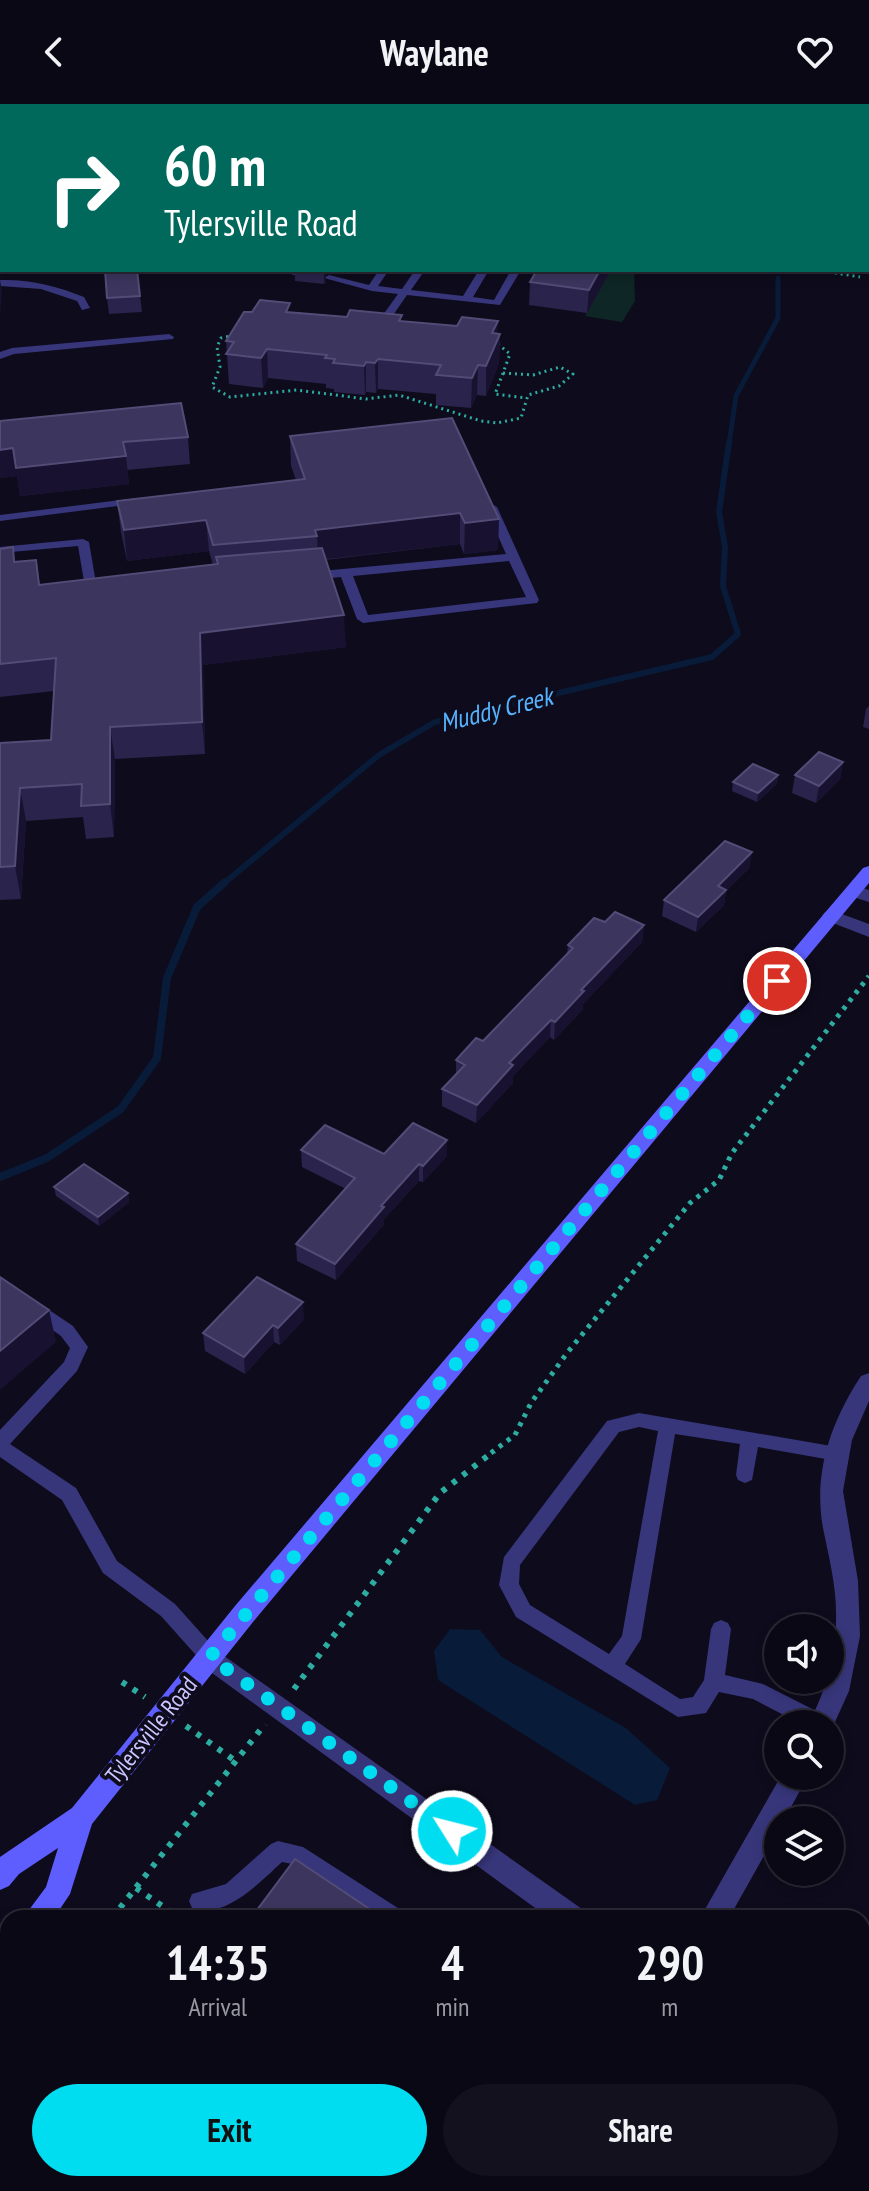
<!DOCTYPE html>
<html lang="en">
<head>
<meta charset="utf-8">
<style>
	:root { --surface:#0a0815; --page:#13111e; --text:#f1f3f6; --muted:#999aa0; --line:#2a2934; --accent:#01ddf0 }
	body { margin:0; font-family:"PT Sans Narrow",sans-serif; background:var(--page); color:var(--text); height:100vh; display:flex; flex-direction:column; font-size:30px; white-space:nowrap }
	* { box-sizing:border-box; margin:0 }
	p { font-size:26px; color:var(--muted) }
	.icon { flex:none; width:44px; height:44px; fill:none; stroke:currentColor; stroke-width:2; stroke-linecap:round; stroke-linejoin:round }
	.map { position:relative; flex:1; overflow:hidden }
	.panel { position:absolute; left:0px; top:1806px; width:870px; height:282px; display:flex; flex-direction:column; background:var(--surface); border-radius:24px 24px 0 0; box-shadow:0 4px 12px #0003,0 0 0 2px var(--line) }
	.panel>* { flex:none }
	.guide { position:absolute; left:0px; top:0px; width:870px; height:168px; box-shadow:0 4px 12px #0003,0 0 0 2px var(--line); background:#00695c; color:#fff; overflow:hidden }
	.buttons { position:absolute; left:764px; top:1510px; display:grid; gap:16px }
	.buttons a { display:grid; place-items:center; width:80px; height:80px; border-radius:50%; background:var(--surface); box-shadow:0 4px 12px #0003,0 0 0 2px var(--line); font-size:40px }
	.pin { position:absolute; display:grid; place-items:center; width:68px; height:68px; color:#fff; margin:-34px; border:4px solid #fff; border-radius:50%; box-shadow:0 2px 8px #0007 }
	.me { position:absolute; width:88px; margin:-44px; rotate:306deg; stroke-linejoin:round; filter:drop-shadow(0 0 6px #0008) }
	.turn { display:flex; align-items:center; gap:28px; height:168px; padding:0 32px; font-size:36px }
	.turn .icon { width:104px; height:104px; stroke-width:2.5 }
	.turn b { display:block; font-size:56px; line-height:68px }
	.eta { display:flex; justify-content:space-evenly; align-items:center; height:136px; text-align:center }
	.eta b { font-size:48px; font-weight:800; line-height:56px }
	.cta { display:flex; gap:16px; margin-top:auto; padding:16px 32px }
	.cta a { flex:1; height:92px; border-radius:48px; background:var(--accent); color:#111; font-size:32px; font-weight:800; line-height:92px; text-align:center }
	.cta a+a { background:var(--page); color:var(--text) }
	header { display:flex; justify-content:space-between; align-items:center; height:104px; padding:0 32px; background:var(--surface); font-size:36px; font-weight:800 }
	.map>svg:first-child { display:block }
	.green { fill:#0e2625 }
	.water { fill:#081b38 }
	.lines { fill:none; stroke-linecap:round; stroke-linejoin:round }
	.stream-far2 { stroke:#081b38; stroke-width:5 }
	.stream-far1 { stroke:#081b38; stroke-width:6 }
	.stream { stroke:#081b38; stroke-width:8 }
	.path-far2 { stroke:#2dada2; stroke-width:3; stroke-dasharray:2 4; stroke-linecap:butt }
	.path-far1 { stroke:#2dada2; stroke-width:5; stroke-dasharray:4 6; stroke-linecap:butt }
	.path { stroke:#2dada2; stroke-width:6; stroke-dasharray:5 8; stroke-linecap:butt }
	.service { fill:#37367b; fill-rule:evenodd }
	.minor { fill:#37367b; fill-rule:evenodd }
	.tertiary { fill:#37367b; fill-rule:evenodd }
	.secondary { fill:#5e5eff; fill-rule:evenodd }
	.wall { fill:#2a234b }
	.shaded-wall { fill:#181230 }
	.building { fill:#3c355e; stroke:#524c77; stroke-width:2 }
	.route { stroke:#01ddf0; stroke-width:14; stroke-dasharray:0 25.2 }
	.labels { text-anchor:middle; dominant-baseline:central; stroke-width:8; stroke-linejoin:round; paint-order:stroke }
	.street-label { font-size:24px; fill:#ccc6ff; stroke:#0e0b1c }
	.water-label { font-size:26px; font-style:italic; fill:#55b3fe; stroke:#0e0b1c }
</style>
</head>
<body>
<header><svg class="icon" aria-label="back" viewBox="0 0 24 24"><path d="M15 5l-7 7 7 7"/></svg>Waylane<svg class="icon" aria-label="heart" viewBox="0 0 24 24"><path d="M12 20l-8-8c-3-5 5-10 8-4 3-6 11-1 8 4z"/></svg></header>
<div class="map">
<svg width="869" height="2087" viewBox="0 0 869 2087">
	<rect width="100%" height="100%" fill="#0e0b1c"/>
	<polygon class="green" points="611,166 634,166 635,197 622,218 585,212"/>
	<polygon class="water" points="450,1525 480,1526 502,1553 626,1624 670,1664 657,1696 635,1701 438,1576 434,1547"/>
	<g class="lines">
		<g class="stream-far2">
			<polyline points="631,0 636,2"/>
			<polyline points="729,340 736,292 778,214 778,174"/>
		</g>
		<polyline class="stream-far1" points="223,780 379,651 435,618 712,553 738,530 723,482 725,443 719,408 729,338"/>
		<polyline class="stream" points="0,1073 47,1054 121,1005 157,954 167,874 197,803 225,778"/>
		<g class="path-far2">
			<polyline points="817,166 860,173"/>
			<polygon points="254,217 354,227 378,234 407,231 498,240 510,250 503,269 533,271 560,263 573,270 559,282 528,291 521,314 497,319 481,317 399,291 366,295 297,286 230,293 212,283 220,263 217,243 221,234 245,229"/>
			<polyline points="503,269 495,290 526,294"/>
		</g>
		<polyline class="path-far1" points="491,1349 515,1331 531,1299 567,1249 690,1099 719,1076 732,1049 869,872"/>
		<g class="path">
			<polyline points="122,1578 145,1593"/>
			<polyline points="294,1585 440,1389 494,1347"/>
			<polyline points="186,1622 234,1656"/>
			<polyline points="136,1784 171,1808"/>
			<polyline points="112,1814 265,1620"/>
			<polyline points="0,1959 8,1949"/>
		</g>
		<g class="service">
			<polygon points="40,0 50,0 39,2"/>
			<rect x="868" y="23" width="1" height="6"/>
			<rect x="868" y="45" width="1" height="6"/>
			<polygon points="2,46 2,56 0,57 0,47"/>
			<rect x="0" y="146" width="2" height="6"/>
			<polygon points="277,166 296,166 306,170 301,173"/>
			<polygon points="379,166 389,166 378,182 402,185 415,166 425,166 411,186 463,192 479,166 489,166 473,193 494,196 511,166 521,166 500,201 407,191 389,217 385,218 380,215 398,190 372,187 324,174 329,171 369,181"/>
			<path d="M0,176c30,-1 57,6 84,17l6,11 -8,2 -5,-9 -36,-12 -41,-3z"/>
			<polygon points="169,230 174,233 173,235 14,250 0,255 0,248 12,244"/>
			<polygon points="137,394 141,395 141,399 0,417 0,411"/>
			<path d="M491,400l6,3 42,93 -2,3 -174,20 -6,-4 -16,-42 -31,3 -6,-4 6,-4 196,-18 -21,-47zM509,457l17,36 -158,18 -15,-39z"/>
			<polygon points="83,435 89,438 97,485 104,485 104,491 92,493 86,489 78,442 0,449 0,443"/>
			<polygon points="0,1173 73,1222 88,1243 77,1267 10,1340 76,1384 117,1457 175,1500 217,1547 220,1553 217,1559 210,1562 203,1559 161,1512 103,1469 62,1396 0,1353 0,1326 64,1258 70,1244 61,1232 0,1189"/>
			<path d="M639,1309l204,35 3,5 -3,5 -6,3 -79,-14 -6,33 -7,3 -7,-3 -2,-5 4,-31 -65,-10 -34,205 -16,25 55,35 13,-2 11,-17 7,-51 3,-6 7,-3 7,3 3,6 -6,46 38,9 65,33 3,7 -1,2v-2h-29l-48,-25 -34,-7 -13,21 -28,4 -162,-100 -17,-32 5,-28 103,-136zM639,1323l19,4 -36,205 -13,18 -79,-49 -11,-21 1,-19 99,-133z"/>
			<path d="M278,1737l25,6 98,63 3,8h-30l-82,-54 -10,-2c-21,19 -58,59 -90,46l-3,-7 3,-7 34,-10 45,-40z"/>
			<polygon points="353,2080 379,2080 376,2087 350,2087"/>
			<polygon points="695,2080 720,2080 717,2087 692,2087"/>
		</g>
		<g class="minor">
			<polygon points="853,781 869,786 869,798 847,791 844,787"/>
			<polygon points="831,806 869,820 869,833 825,816 822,812 825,808"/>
			<path d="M869,1269v28l-17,39 -9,51 15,90 2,55 -11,55 -19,42v-9h-21c17,-37 27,-63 27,-105 1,-31 -7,-61 -13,-91 -10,-56 8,-106 38,-152z"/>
			<polygon points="210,1542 582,1805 586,1814 549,1814 201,1561 198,1553 201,1545"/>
			<polygon points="781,1672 808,1672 784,1716 778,1716 778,1727 729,1814 700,1814"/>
			<polygon points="0,2050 8,2054 8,2080 38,2080 41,2087 6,2087 0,2083"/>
			<polygon points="545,2080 576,2080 573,2087 542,2087"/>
		</g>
		<g class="tertiary">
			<rect x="0" y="54" width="2" height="6"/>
			<rect x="868" y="158" width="1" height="8"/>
		</g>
		<g class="secondary">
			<polygon points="869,762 869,779 253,1518 92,1720 70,1790 54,1814 23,1814 46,1783 58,1744 19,1770 9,1782 0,1786 0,1753 72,1704 235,1502 863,764"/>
			<polygon points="8,1834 8,1868 0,1872 0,1838"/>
		</g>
	</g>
	<g class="wall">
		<polygon points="784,0 869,0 868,2 789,2"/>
		<polygon points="2,69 2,140 0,140 0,70"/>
		<polygon points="137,166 142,208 109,210 107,194"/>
		<polygon points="295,166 347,166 344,170 330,168 326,170 326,178 324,180 295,177"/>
		<polygon points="611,166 587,209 529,201 530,178"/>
		<polygon points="252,208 291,208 402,217 500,230 499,259 486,292 477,291 471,304 436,301 436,290 378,285 376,289 366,288 365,291 334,288 334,285 326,284 326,280 268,274 263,284 229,280 226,237"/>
		<polygon points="452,314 498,446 464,450 460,440 325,456 346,543 203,561 205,650 115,655 114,733 86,735 83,713 26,717 21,795 0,796 0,639 51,636 54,587 0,593 0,445 13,443 15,458 36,456 40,481 213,461 209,447 127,457 121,428 117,397 296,376 291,362 290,332"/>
		<polygon points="0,317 188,333 190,360 127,366 129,380 20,392 17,372 0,374"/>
		<polygon points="869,602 869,625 863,623 866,605"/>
		<polygon points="843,658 840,675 816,699 792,689 795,671"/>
		<polygon points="778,671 777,680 757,698 732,687 733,678"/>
		<polygon points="750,763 726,787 724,801 696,828 662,812 664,796"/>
		<polygon points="605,818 644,821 642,838 583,900 583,905 554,936 550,933 513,972 513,979 476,1019 442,1002 442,985 456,970 456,956 483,937 567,850 568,841"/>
		<polygon points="301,1046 384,1050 447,1052 423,1078 419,1077 384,1115 384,1120 336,1176 297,1157 296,1140 346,1085 302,1063"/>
		<polygon points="54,1083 128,1089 129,1098 99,1122 56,1092"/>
		<polygon points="304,1215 280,1241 274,1238 245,1270 205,1247 203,1229"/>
		<polygon points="801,2080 862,2080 869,2087 812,2087"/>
	</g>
	<g class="shaded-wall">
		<polygon points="0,0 2,0 0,17"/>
		<rect x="851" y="0" width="18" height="2"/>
		<polygon points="324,166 330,166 330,168 326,170 326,178 324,180"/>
		<polygon points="600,166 611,166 587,209 589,186"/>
		<polygon points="0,175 2,190 0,210"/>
		<polygon points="498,217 497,237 500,230 499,259 486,292 486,262 492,229"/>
		<polygon points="267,245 268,274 263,284 261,254"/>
		<polygon points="378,255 378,285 376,289 375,259"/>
		<polygon points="366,258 366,288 365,291 364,262"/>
		<polygon points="478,261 477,291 471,304 472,274"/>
		<polygon points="13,344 126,352 129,380 20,392 17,372 0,374 0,346"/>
		<polygon points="460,409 460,440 318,456 317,432 315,426"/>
		<polygon points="499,415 498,446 464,450 465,419"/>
		<polygon points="206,416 209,447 127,457 124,426"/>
		<polygon points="344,511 346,543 203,561 205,650 202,618 200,529"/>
		<polygon points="110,623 115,655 114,733 110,700"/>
		<polygon points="843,658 840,675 816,699 819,682"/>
		<polygon points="778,671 777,680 757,698 758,689"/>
		<polygon points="20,684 26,717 21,795 15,762"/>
		<polygon points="752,748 750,763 726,787 724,801 696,828 698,813 718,782"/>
		<polygon points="644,821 642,838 583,900 583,905 554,936 555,918 581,886"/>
		<polygon points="551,916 550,933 513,972 513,979 476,1019 477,1001 509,959"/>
		<polygon points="447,1036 447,1052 423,1078 423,1062"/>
		<polygon points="419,1060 419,1077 384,1115 384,1120 336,1176 335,1160 381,1102"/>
		<polygon points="128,1089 129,1098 99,1122 98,1113"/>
		<polygon points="303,1198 304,1215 280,1241 278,1224"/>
		<polygon points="49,1206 56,1238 0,1286 0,1247"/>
		<polygon points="273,1221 274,1238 245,1270 244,1253"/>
	</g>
	<g class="building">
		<polygon points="2,69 2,111 0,111 0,70"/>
		<polygon points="105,166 137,166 140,192 107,194"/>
		<polygon points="537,166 600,166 589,186 530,178"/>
		<polygon points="260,196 290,199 286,208 347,213 350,206 402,211 399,217 457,222 462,213 498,217 492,229 500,230 486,262 478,261 472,274 436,271 441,261 378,255 375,259 366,258 364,262 333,259 335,255 325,254 327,251 267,245 261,254 226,250 234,238 226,237 244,208 252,208"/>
		<polygon points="181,299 188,333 123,338 126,352 16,364 13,344 0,346 0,317"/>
		<polygon points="452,314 499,415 465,419 460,409 315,426 317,432 213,441 206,416 124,426 117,397 305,375 290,332"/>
		<polygon points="13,443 14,458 36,456 39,481 218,460 216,453 322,444 344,511 200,529 202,618 110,623 110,700 81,702 82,680 20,684 15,762 0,763 0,639 51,636 56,554 0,560 0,445"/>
		<polygon points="819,648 843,658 819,682 795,671"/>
		<polygon points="753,660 778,671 758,689 733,678"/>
		<polygon points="725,737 752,748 718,782 726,786 698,813 664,796"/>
		<polygon points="615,808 644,821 581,886 584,887 555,918 551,916 509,959 513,961 477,1001 442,985 465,961 456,956 476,934 483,937 573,844 568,841 594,814 605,818"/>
		<polygon points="413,1019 447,1036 423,1062 419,1060 381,1102 384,1103 335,1160 296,1140 355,1074 301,1046 325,1021 384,1050"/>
		<polygon points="84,1060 128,1089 98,1113 54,1083"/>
		<polygon points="0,1173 49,1206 0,1247"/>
		<polygon points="257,1173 303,1198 278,1224 273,1221 244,1253 203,1229"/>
		<polygon points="295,1755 383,1814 251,1814"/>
		<polygon points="862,2002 869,2006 869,2087 847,2087 836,2080 862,2080"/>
	</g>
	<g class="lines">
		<polyline class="route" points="452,1727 210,1553 777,877"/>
	</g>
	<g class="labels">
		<g class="street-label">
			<text transform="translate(151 1626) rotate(-51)">Tylersville Road</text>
		</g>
		<g class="water-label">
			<text transform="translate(496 605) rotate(-14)">Muddy Creek</text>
		</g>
	</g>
</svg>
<div class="buttons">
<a><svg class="icon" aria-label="sound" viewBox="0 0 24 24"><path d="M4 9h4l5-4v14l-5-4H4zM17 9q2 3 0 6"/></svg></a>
<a><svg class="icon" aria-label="search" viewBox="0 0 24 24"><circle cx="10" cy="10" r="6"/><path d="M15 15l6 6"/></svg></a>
<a><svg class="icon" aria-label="layers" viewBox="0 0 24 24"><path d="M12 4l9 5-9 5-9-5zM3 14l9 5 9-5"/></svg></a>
</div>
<div class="pin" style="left:777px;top:877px;background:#d93025"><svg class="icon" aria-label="arrive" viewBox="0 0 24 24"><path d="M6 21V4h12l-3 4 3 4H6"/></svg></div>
<svg class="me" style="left:452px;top:1727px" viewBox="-20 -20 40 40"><circle r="17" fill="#01ddf0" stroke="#fff" stroke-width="3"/><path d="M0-11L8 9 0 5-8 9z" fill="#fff"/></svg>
<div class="guide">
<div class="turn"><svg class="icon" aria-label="right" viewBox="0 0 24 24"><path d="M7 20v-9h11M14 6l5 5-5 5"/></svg><div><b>60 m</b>Tylersville Road</div></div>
</div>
<section class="panel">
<div class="eta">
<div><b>14:35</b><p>Arrival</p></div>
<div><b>4</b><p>min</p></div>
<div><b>290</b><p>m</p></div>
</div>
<div class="cta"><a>Exit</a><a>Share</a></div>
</section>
</div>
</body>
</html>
